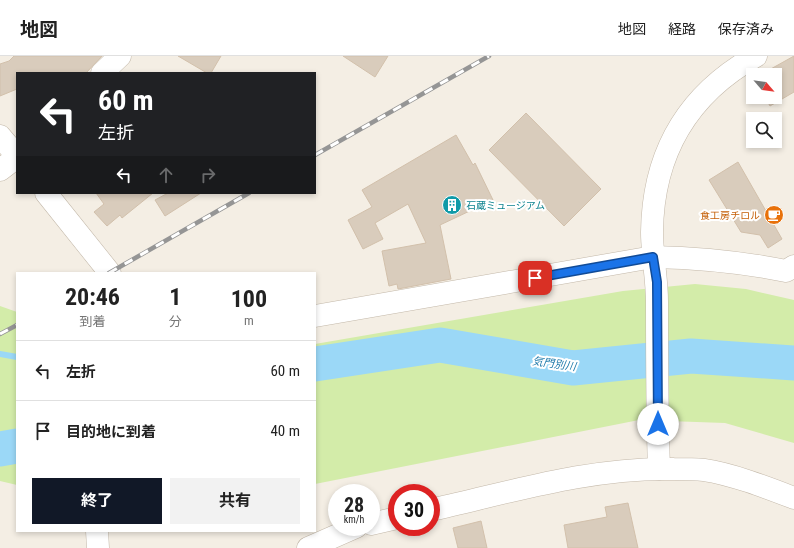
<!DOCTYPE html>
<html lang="ja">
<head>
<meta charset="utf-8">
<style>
	:root { --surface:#fff; --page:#f2f2f2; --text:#222; --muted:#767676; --line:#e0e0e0; --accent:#111827 }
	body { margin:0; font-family:"Roboto Condensed","Noto Sans JP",sans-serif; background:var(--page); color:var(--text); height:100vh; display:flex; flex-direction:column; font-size:15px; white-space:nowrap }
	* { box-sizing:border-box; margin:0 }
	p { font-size:13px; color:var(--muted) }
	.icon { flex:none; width:22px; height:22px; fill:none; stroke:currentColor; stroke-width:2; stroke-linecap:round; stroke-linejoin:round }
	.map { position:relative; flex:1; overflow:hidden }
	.panel { position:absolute; left:16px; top:216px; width:300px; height:260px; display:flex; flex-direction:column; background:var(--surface); border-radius:0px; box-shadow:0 2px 6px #0003 }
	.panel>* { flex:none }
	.banner { position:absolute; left:16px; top:16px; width:300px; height:122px; border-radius:0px; box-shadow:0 2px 6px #0003; background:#202124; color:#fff; overflow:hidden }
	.needle { width:26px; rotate:118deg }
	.buttons { position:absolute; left:746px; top:12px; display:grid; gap:8px }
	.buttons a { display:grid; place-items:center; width:36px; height:36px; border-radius:0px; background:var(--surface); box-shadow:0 2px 6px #0003; font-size:20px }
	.speed { position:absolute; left:328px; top:428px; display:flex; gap:8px; font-size:20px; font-weight:700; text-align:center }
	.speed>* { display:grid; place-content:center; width:52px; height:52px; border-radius:50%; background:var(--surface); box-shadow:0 2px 6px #0003; line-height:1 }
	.speed small { font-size:10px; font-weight:400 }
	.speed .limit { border:6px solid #d22; background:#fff; color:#111 }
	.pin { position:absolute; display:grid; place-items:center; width:34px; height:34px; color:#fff; margin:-17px; border-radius:8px; box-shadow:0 2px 6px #0006 }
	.me { position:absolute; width:44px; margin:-22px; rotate:0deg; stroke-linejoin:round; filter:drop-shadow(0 0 3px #0008) }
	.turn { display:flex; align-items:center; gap:14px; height:84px; padding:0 16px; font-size:18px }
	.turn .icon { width:52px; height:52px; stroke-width:2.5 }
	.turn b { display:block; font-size:28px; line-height:34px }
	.lanes { display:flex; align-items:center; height:38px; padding:0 16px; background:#0003; justify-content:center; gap:20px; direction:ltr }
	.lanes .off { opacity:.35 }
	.eta { display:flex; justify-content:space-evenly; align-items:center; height:68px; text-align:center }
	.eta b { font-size:24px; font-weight:700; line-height:28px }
	.cta { display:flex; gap:8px; margin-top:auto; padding:8px 16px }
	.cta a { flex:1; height:46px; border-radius:0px; background:var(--accent); color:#fff; font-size:16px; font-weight:700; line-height:46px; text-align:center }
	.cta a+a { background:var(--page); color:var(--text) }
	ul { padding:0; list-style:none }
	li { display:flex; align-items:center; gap:12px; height:60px; padding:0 16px; border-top:1px solid var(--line) }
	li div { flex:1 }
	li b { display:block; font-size:15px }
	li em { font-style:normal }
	header { display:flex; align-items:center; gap:24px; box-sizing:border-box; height:56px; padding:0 20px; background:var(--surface); border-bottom:1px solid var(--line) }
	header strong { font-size:19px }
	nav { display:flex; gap:22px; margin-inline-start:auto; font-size:14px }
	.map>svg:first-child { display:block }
	.green { fill:#d3eca9 }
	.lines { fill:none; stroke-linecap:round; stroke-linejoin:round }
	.stream { stroke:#9bd8f7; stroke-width:6 }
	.river { stroke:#9bd8f7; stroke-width:35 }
	.building { fill:#d9ccbc; stroke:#d2c0ab }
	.minor-casing { stroke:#c3b8a9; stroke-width:23 }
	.minor { stroke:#fff; stroke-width:22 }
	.rail-casing { stroke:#959595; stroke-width:4.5 }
	.rail { stroke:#fff; stroke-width:3; stroke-dasharray:9; stroke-linecap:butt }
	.route-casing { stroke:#114b97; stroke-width:10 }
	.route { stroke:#1a73e8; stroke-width:7 }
	.labels { text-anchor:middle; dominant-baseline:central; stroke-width:4; stroke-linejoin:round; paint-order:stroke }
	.culture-label { font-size:10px; fill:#0d838f; stroke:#fff; text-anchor:start }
	.food-label { font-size:10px; fill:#c56008; stroke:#fff; text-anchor:end }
	.water-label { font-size:11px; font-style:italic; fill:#217bab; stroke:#fff }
</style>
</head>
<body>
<header>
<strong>地図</strong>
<nav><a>地図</a><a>経路</a><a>保存済み</a></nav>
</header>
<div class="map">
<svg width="794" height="492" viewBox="0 0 794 492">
	<rect width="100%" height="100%" fill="#f4eee4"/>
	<g class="green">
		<polygon points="695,228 746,233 794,244 794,387 725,367 639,364 315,428 315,288 623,235"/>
		<polygon points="0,250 17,256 17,429 0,425"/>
	</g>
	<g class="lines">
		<polyline class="stream" points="0,298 17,301"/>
		<g class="river">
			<polyline points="315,308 440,289 573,312 691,300 794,307"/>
			<polyline points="0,393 17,390"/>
		</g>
	</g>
	<g class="building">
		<polygon points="14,0 102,0 86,17 17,17 17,33 0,40 0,8 9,5"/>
		<polygon points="178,0 221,0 211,17 207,17"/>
		<polygon points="343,0 388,0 375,21"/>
		<polygon points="794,0 794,36 770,50 765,41 775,41 775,19 760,19"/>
		<polygon points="526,57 601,133 564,170 489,94"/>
		<polygon points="456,79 473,109 475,107 493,144 440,169 451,223 398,233 397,228 389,230 382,195 426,187 408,148 375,167 383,183 363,193 348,164 372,151 362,134"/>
		<polygon points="738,106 782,183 768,192 760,179 741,176 709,124"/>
		<polygon points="96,137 153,137 122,162 120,159 107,170 94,156 104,148"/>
		<polygon points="168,137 201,137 165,160 155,144"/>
		<polygon points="628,447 638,492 568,492 564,469 607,461 605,451"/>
		<polygon points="481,465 487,492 458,492 453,472"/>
	</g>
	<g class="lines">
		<defs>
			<g id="minor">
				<polyline points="102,17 120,0"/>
				<polyline points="0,80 17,100"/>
				<polyline points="0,114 17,101"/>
				<polyline points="46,137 110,217"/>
				<path d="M315,260l338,-59c46,1 89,5 133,14l8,-5"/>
				<path d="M659,413c-2,-56 -2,-112 -2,-167 0,-24 -5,-47 -5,-70 1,-79 36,-138 104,-176"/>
				<path d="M431,454c80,-18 160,-43 243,-41 9,0 20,0 30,1 28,4 64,18 90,28"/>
				<polyline points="371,468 397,462"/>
				<polyline points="97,475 98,492"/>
				<polyline points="308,492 356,471"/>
			</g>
		</defs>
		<use href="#minor" class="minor-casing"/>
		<use href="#minor" class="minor"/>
		<defs>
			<g id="rail">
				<polyline points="315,99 489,0"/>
				<polyline points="109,217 249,137"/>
				<polyline points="0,278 17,269"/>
			</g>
		</defs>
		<use href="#rail" class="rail-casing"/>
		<use href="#rail" class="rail"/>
	</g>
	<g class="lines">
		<defs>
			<polyline id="route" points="535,222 653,201 657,226 658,368"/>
		</defs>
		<use href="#route" class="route-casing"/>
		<use href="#route" class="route"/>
	</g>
	<defs>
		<symbol id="building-disc" viewBox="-11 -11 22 22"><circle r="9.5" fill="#0f9aa8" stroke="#fff"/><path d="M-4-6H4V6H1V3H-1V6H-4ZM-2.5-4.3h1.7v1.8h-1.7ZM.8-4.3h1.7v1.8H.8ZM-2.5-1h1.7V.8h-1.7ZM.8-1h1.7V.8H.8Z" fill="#fff"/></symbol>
		<symbol id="cafe-disc" viewBox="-11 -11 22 22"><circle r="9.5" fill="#e8710a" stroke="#fff"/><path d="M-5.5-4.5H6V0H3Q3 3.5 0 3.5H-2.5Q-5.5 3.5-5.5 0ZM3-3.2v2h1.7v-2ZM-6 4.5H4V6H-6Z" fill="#fff"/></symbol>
	</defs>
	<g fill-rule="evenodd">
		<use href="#building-disc" x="441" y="138" width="22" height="22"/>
		<use href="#cafe-disc" x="763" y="148" width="22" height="22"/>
	</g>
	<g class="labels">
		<g class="culture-label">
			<text x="466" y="149">石蔵ミュージアム</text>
		</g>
		<g class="food-label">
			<text x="760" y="159">食工房チロル</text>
		</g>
		<g class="water-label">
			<text transform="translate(554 308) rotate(8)">気門別川</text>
		</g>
	</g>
</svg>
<div class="buttons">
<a><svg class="needle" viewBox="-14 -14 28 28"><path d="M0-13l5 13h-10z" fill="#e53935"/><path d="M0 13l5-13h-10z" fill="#767676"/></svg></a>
<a><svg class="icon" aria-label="search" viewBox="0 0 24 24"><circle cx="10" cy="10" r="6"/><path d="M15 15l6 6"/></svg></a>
</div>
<div class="speed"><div>28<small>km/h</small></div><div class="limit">30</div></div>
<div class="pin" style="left:535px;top:222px;background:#d93025"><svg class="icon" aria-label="arrive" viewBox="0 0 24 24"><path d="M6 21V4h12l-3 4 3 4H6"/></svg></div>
<svg class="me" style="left:658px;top:368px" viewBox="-20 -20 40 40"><circle r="19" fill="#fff"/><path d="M0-13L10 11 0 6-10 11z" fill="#1a73e8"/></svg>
<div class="banner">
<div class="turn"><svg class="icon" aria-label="left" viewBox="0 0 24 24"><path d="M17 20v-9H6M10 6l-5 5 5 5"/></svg><div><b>60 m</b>左折</div></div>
<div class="lanes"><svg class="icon" aria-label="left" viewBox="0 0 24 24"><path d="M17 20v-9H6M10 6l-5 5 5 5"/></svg><svg class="icon off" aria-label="ahead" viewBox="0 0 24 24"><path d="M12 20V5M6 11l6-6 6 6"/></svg><svg class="icon off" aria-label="right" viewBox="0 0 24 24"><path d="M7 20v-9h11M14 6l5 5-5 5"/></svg></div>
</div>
<section class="panel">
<div class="eta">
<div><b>20:46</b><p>到着</p></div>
<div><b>1</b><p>分</p></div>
<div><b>100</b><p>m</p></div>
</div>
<ul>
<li><svg class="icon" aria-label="left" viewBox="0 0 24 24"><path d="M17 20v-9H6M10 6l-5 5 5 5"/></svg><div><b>左折</b></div><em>60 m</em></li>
<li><svg class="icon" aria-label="arrive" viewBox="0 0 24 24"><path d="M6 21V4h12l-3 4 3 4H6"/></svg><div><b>目的地に到着</b></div><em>40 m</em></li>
</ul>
<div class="cta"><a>終了</a><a>共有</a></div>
</section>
</div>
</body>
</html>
